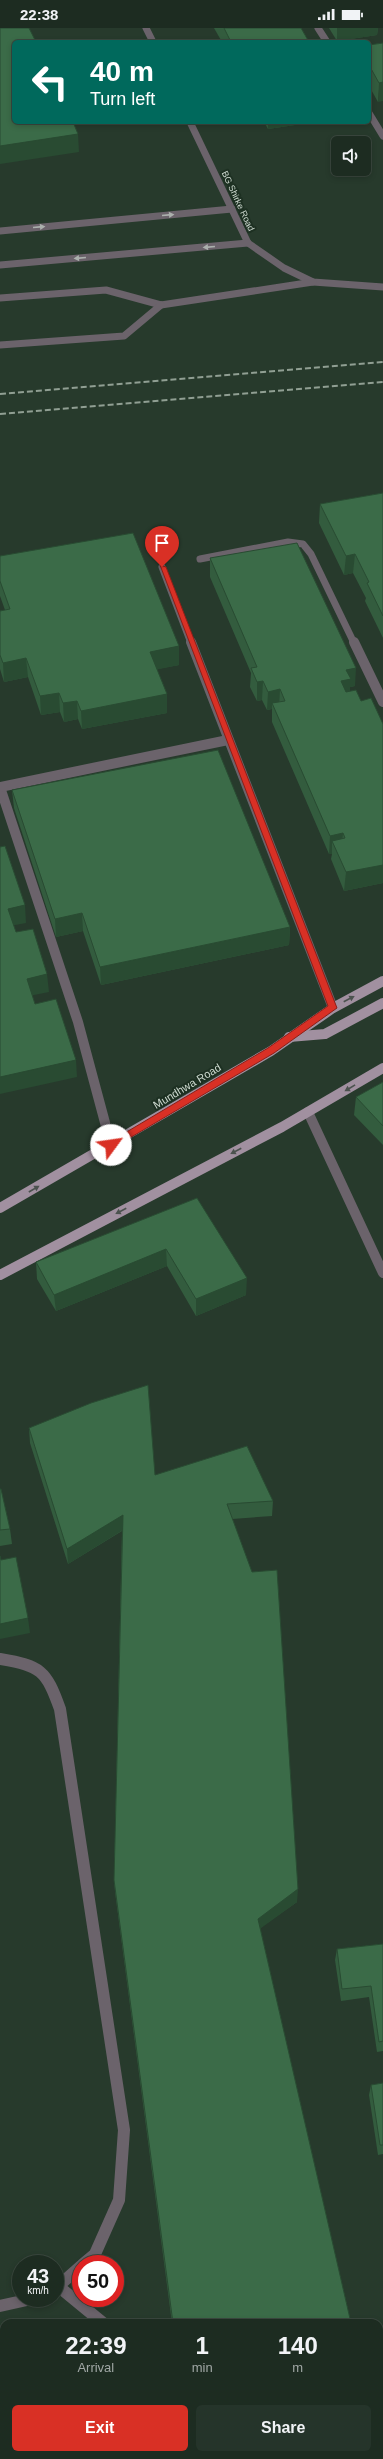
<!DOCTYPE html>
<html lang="en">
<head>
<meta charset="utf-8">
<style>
	:root { --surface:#1d2c21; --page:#25342a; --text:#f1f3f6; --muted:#a0a7a5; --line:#3b483f; --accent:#d93025 }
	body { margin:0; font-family:Arial,sans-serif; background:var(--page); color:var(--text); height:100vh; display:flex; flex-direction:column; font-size:15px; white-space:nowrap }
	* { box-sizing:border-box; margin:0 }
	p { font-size:13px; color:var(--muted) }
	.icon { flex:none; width:22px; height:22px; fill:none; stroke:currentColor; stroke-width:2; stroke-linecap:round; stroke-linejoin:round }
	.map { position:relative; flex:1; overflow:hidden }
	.details { position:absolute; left:0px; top:2291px; width:383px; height:140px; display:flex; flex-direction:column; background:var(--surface); border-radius:12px 12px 0 0; box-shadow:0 2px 6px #0003,0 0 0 1px var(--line) }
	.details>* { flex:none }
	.hud { position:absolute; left:12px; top:12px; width:359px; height:84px; border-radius:6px; box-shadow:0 2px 6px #0003,0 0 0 1px var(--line); background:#00695c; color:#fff; overflow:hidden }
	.controls { position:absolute; left:331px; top:108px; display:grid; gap:8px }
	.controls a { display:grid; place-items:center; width:40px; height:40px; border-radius:6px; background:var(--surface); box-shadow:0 2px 6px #0003,0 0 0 1px var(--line); font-size:20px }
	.speed { position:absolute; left:12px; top:2227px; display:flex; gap:8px; font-size:20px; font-weight:700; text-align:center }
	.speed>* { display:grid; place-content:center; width:52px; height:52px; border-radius:50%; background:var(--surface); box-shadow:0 2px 6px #0003,0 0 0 1px var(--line); line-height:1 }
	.speed small { font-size:10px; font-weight:400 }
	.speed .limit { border:6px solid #d22; background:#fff; color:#111 }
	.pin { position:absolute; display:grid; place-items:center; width:34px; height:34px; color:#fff; margin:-41px -17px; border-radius:50% 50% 50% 0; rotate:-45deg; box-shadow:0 0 4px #0007 }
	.pin .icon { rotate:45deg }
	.me { position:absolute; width:44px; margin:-22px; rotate:59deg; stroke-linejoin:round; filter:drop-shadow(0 0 3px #0008) }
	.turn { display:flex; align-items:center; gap:14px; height:84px; padding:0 12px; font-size:18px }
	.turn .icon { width:52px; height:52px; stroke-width:2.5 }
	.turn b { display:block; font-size:28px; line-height:34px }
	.eta { display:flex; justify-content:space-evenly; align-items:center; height:68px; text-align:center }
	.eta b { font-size:24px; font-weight:700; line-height:28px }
	.primary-button { display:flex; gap:8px; margin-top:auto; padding:8px 12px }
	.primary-button a { flex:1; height:46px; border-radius:6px; background:var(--accent); color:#fff; font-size:16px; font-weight:700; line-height:46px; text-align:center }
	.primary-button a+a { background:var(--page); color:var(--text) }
	.status { display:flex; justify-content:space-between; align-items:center; height:28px; padding:0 20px; background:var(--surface); direction:ltr }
	.status svg { height:11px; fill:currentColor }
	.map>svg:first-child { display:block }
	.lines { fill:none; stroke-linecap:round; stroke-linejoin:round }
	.minor-far2 { stroke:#6b636b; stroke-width:7 }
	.minor-far1 { stroke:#6b636b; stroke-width:10 }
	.minor { stroke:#6b636b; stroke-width:12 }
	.major { stroke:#a190a0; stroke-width:10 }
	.rail { stroke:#909f93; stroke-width:2; stroke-dasharray:6 3; stroke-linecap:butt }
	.wall { fill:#335c3e }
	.shaded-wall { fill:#294b32 }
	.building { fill:#3b6b48; stroke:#294b32 }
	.oneway { fill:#abb0ad }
	.oneway2 { fill:#4b524e }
	.route { fill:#d93025; stroke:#8d1f18 }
	.labels { text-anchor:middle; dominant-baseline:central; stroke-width:4; stroke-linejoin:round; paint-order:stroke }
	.far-street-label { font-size:9px; fill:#cedad0; stroke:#1d3022 }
	.street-label { font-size:11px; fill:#cedad0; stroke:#1d3022 }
</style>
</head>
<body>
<div class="status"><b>22:38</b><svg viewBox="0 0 49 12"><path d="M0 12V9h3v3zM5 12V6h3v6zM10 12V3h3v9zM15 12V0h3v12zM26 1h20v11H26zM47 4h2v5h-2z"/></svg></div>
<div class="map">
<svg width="383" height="2431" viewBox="0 0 383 2431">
	<rect width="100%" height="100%" fill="#273a2c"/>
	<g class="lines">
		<g class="minor-far2">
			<polyline points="146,0 153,14"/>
			<polyline points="318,0 327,14"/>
			<polyline points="369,85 383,108"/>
			<polyline points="190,94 248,215 284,240 313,254 383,259"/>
			<polyline points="0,203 232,181"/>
			<polyline points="0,237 248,215"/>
			<polyline points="0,270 106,262 161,277 313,254"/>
			<polyline points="0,317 124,308 161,277"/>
			<polyline points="200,531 288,514 303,516 311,526 354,615"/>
			<polyline points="162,539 191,615"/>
		</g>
		<g class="minor-far1">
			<polyline points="191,614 333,980"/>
			<polyline points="354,614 383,674"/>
			<polyline points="0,759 78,994 111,1117"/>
			<polyline points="0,759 228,712"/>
			<polyline points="308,1084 383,1245"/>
		</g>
		<g class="minor">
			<path d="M0,1631c41,7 46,11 60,50l64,421 -5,70 -24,54 -12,10"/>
			<polyline points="58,2258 103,2295"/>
			<polyline points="55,2261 81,2238"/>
			<polyline points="0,2278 36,2270"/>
			<polyline points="270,2427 277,2431"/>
		</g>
		<g class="major">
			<polyline points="289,1009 325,1006 383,975"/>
			<polyline points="0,1180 271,1023 333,980 383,953"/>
			<polyline points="0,1247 282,1099 383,1040"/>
		</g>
		<g class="rail">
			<polyline points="0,366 383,334"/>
			<polyline points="0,386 383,354"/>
		</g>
	</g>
	<g class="wall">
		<polygon points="214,0 301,0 309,14 222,14"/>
		<polygon points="329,0 378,0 377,7 337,13"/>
		<polygon points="383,15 378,74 369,58 369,17"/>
		<polygon points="264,94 295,94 295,97 268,101"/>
		<polygon points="383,465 383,610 365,573 366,570 353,545 344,547 319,495 320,476"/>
		<polygon points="0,528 179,637 157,641 167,685 82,701 78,691 64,694 60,684 41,687 28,649 4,654 0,641 0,583 5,582 0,568"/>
		<polygon points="210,530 355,658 350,659 350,664 361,673 383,696 383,855 344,863 331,831 332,826 329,826 272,694 272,681 267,682 262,672 257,673 250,659 251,645 210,549"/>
		<polygon points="12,762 290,899 289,917 101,957 83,903 56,909 14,780"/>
		<polygon points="383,1054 383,1117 354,1087 356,1069"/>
		<polygon points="197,1170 246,1267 196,1288 167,1238 56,1283 37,1251 36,1234"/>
		<polygon points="29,1400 155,1447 273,1473 272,1488 232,1491 297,1874 260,1900 351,2295 172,2295 115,1864 114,1852 122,1503 68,1536 30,1415"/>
		<polygon points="0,1461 10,1501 12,1516 0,1518"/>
		<polygon points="383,1916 383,2023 377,2024 369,1969 341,1973 335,1932 337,1921"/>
		<polygon points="383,2055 383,2126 378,2127 369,2067 371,2057"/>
	</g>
	<g class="shaded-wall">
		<polygon points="337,0 378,0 377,7 337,13"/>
		<polygon points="383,54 383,73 378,74 379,55"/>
		<polygon points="268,94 295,94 295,97 268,101"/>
		<polygon points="78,106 79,124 0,136 0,118"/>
		<polygon points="355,526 353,545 344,547 346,528"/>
		<polygon points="179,618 179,637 150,643 150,624"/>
		<polygon points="26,630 28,649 4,654 3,635"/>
		<polygon points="356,640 355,658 350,659 350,669 339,671 341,653 346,642"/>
		<polygon points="263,653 262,672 257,673 257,654"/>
		<polygon points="280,661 279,680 272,675 272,681 267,682 268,664"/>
		<polygon points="59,665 60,684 41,687 40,668"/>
		<polygon points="167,666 167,685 82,701 81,683"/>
		<polygon points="77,673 78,691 64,694 63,675"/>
		<polygon points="343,805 341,824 332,813 332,826 329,826 330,808"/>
		<polygon points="383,837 383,855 344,863 346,844"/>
		<polygon points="25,877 26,895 10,898 8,881"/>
		<polygon points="82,885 83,903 56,909 55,891"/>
		<polygon points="290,899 289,917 101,957 100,939"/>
		<polygon points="47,946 49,964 29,968 27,951"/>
		<polygon points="76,1032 77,1049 0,1066 0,1049"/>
		<polygon points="166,1221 167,1238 56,1283 54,1267"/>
		<polygon points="247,1250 246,1267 196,1288 196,1271"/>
		<polygon points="123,1487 123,1502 68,1536 67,1521"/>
		<polygon points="28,1590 30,1605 0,1611 0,1596"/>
		<polygon points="298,1861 297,1874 257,1903 258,1891"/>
	</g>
	<g class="building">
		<polygon points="0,0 29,0 36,14 14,14 14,94 73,94 78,106 0,118"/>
		<polygon points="224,0 301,0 309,14 231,14"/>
		<polygon points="383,15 383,54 379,55 369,37 369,17"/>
		<polygon points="383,465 383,588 367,555 369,554 355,526 346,528 320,476"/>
		<polygon points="133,505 179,618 150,624 167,666 81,683 77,673 63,675 59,665 40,668 26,630 3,635 0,627 0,583 10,581 0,553 0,528"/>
		<polygon points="297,515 356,640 346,642 351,651 341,653 346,664 356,662 361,673 371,670 383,696 383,837 346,844 332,813 345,810 343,805 330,808 272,675 285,673 280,661 268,664 263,653 257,654 251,640 257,639 210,530"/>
		<polygon points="218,722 290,899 100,939 82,885 55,891 12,762"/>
		<polygon points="5,818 25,877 8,881 16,904 33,901 47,946 27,951 35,976 56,971 76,1032 0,1049 0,819"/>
		<polygon points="383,1054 383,1098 356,1069"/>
		<polygon points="197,1170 247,1250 196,1271 166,1221 54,1267 36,1234"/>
		<polygon points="148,1357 155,1447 247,1418 273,1473 227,1476 252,1544 277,1542 298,1861 258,1891 351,2295 173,2295 114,1852 123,1487 67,1521 29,1400 91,1375"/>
		<polygon points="0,1461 1,1461 10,1501 0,1502"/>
		<polygon points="0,1528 1,1532 16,1529 28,1590 0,1596"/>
		<polygon points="383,1916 383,2013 379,2014 371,1958 342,1961 337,1921"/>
		<polygon points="383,2055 383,2117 380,2117 371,2057"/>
		<polygon points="4,2373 4,2427 207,2427 208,2431 0,2431 0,2374"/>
	</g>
	<defs><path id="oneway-solid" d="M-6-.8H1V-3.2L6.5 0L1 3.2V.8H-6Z"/></defs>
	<g class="oneway">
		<use href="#oneway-solid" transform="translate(168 187) rotate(-5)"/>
		<use href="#oneway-solid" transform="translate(39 199) rotate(-5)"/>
		<use href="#oneway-solid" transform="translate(209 219) rotate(175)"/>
		<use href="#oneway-solid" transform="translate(80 230) rotate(175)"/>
	</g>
	<g class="oneway2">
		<use href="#oneway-solid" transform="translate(349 971) rotate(-28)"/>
		<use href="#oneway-solid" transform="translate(350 1060) rotate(149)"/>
		<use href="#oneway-solid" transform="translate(236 1123) rotate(152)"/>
		<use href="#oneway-solid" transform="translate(34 1161) rotate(-30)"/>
		<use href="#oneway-solid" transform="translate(121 1183) rotate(152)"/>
	</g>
	<polygon class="route" points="160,537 166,539 337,980 274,1025 111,1121 107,1117 108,1115 268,1020 328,978"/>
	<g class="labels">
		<g class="far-street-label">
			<text transform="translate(238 173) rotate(65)">BG Shirke Road</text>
		</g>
		<g class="street-label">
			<text transform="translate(187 1058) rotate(-31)">Mundhwa Road</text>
		</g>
	</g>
</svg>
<div class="controls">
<a><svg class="icon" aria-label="sound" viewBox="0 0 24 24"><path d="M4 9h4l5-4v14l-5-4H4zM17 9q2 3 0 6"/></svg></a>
</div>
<div class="speed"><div>43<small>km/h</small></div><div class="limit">50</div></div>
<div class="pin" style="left:162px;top:539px;background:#d93025"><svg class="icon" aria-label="arrive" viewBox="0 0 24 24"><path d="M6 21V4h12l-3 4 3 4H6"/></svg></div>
<svg class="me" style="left:111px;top:1117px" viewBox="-20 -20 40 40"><circle r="19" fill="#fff"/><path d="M0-13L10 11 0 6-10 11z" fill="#d93025"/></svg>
<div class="hud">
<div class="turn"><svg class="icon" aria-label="left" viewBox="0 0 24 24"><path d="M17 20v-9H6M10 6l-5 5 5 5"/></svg><div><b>40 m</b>Turn left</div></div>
</div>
<section class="details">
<div class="eta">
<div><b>22:39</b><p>Arrival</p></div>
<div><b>1</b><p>min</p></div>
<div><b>140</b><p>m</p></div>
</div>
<div class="primary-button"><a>Exit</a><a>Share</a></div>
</section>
</div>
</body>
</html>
